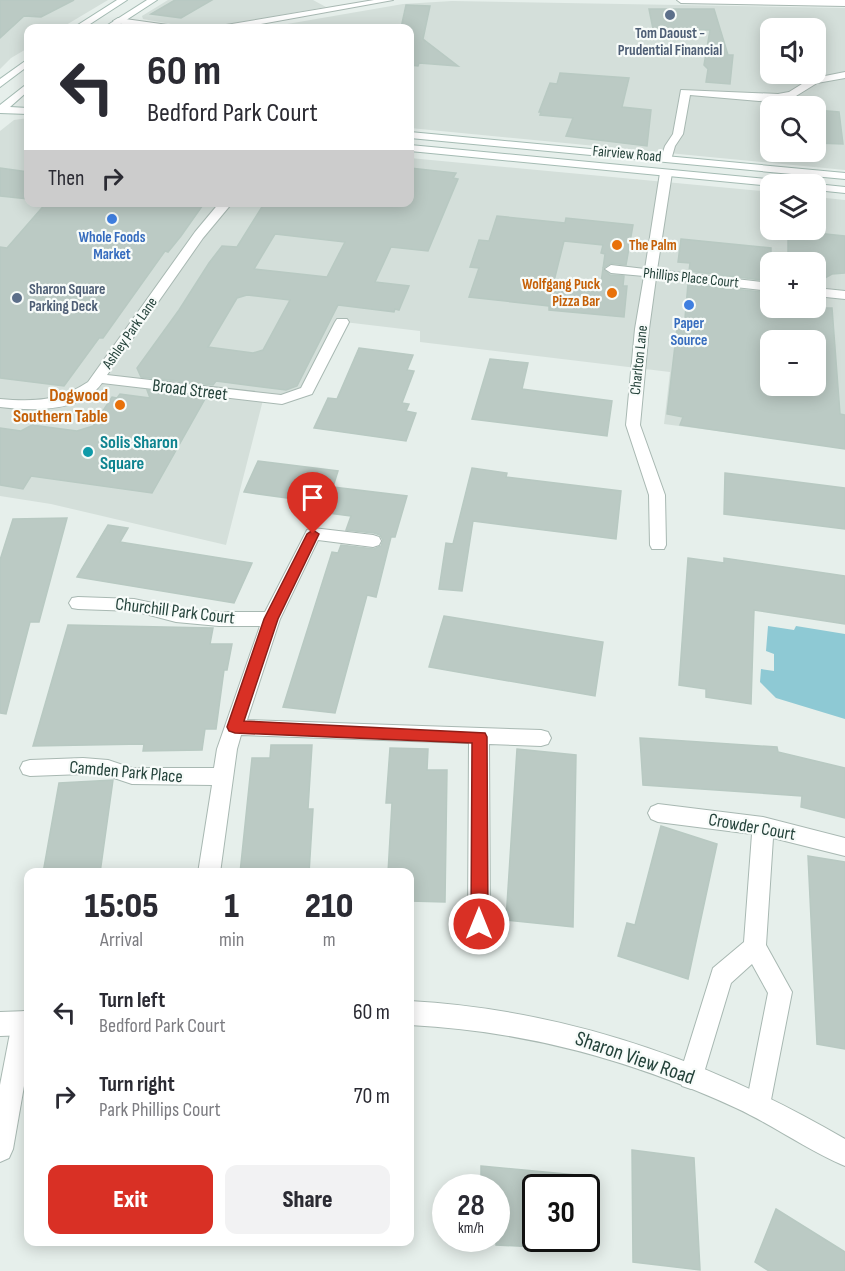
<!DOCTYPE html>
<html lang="en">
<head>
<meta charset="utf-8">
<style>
	:root { --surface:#fff; --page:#f2f2f3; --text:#2b2b33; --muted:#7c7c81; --accent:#d93025 }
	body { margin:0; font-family:"Sofia Sans Condensed",sans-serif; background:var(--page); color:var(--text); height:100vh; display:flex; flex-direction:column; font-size:22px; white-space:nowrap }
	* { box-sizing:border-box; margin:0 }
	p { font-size:20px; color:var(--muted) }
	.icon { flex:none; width:33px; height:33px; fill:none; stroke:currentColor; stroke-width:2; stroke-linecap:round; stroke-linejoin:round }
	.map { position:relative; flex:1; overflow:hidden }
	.side { position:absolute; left:24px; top:868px; width:390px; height:378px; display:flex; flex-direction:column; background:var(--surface); border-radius:12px; box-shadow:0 3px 15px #0003 }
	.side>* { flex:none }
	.top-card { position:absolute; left:24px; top:24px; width:390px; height:183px; border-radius:12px; box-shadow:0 3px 15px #0003; background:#fff; color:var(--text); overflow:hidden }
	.fabs { position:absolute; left:760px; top:18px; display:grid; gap:12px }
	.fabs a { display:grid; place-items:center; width:66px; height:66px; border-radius:12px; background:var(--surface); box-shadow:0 3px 15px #0003; font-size:30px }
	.speed { position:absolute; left:432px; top:1174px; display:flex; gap:12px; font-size:30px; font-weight:700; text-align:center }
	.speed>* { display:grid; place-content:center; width:78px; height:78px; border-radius:50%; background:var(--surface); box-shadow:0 3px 15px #0003; line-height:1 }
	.speed small { font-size:15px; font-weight:400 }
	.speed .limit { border:3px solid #111; border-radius:9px; background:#fff; color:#111 }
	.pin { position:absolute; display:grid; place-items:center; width:51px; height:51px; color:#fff; margin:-62px -26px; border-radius:50% 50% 50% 0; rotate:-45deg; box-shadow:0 0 6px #0007 }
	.pin .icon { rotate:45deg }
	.me { position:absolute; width:66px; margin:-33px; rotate:0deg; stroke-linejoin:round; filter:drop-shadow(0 0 4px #0008) }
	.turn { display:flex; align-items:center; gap:21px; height:126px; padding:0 24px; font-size:27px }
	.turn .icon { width:78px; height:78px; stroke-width:2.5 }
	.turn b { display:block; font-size:42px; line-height:51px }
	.then { display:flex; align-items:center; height:57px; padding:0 24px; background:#0003; gap:12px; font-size:22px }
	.eta { display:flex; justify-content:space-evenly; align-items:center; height:102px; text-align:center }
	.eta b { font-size:36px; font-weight:800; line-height:42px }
	.cta { display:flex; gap:12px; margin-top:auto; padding:12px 24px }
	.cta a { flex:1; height:69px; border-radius:12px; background:var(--accent); color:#fff; font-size:24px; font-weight:800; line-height:69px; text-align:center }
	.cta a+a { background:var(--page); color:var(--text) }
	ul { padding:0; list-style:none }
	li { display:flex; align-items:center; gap:18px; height:84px; padding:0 24px }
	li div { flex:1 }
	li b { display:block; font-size:22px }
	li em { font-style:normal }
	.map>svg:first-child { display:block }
	.built { fill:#d4dfda; fill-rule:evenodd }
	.water { fill:#8ec9d4 }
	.building { fill:#bbcac4; stroke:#b8c9c2; stroke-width:1.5; fill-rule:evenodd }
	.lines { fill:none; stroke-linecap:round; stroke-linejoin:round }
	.minor-casing { stroke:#a8b8b2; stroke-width:2 }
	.tertiary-casing { stroke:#a8b8b2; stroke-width:2 }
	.secondary-casing { stroke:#a4bbb3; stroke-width:2 }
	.minor { fill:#fff; fill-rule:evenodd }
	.tertiary { fill:#fff; fill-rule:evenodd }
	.secondary { fill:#fff; fill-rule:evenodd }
	.route { fill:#d93025; stroke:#8d1f18; stroke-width:1.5 }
	.service-dot { fill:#5c6f8a; stroke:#f7fbf9; stroke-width:2 }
	.shop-dot { fill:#3f7fe0; stroke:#f7fbf9; stroke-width:2 }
	.food-dot { fill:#e8710a; stroke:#f7fbf9; stroke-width:2 }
	.culture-dot { fill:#0f9aa8; stroke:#f7fbf9; stroke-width:2 }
	.labels { text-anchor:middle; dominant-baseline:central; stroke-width:4.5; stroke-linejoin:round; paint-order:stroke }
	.far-service-label { font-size:15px; font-weight:bold; fill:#4e5e75; stroke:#f7fbf9 }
	.far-street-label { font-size:15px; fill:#24423a; stroke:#f7fbf9 }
	.far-shop-label { font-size:15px; font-weight:bold; fill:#366cbe; stroke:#f7fbf9 }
	.far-food-label { font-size:15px; font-weight:bold; fill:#c56008; stroke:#f7fbf9; text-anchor:start }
	.street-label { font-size:18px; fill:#24423a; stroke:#f7fbf9 }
	.food-label { font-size:18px; font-weight:bold; fill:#c56008; stroke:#f7fbf9; text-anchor:end }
	.culture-label { font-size:18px; font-weight:bold; fill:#0d838f; stroke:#f7fbf9; text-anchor:start }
	.near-street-label { font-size:21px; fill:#24423a; stroke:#f7fbf9 }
</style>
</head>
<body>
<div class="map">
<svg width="845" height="1271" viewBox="0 0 845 1271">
	<rect width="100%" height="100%" fill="#e6efeb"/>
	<g class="built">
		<polygon points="0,0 108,0 61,28 28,28 28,48 11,58 0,69"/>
		<polygon points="168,0 313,0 326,7 218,26 182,26 143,19 142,16"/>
		<path d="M452,1l393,7v162l-435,-42v-100h-146l139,-24zM771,28h45v46h-45zM771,106h45v46h-45z"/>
		<path d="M28,118v84h382v-44l361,34v38h45v-33l29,3v248l-181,-24 6,-52 -250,-30v-11l-76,-9 -32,64 -49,14 -37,145 -175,-41 -51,-8v-365l14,-11zM771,262h45v46h-45zM771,340h45v46h-45z"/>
	</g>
	<polygon class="water" points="768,626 794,630 796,626 845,634 845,719 776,698 760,682 761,669 774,671 774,654 766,651"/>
	<g class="building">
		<polygon points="0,0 74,0 41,17 24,16 0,38"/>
		<polygon points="175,0 212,0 181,18 151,14"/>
		<polygon points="406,5 430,6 423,39 458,66 419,63 418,66 410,65 410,28 401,28"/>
		<polygon points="649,9 714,9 728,55 733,55 730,84 706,82 708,69 704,65 710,30 653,29"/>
		<polygon points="560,73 629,78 622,107 651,110 647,146 566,136 573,118 540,115 541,112 539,112 550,83 557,84"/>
		<polygon points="816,110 839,112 843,144 816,143"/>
		<polygon points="0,168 28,172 28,199 0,196"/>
		<path d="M410,168l46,5 -3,5 5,1 -30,72 -37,-4 -16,35 34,4 -10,24 -4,-1 -1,3 -56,-7 -41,81 -11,4 -70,-9 -3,4 -72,-8 -4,-9 42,-58 30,-47 13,-17 15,1 28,-45h145zM275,234l70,8 -18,35 -73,-8zM247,295l43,5 -27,50 -10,3 -45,-6 29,-49z"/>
		<polygon points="47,202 205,202 181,236 168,252 165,251 103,338 99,338 64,386 0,378 0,247 7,248"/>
		<path d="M497,216l68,7 1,-5 67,7 -7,40 -15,-2 -8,5 7,7 14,1 -1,10h4l-3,31 -75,-7v-4l-80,-9 10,-29 -9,-1 9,-27 10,1zM564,241l39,4 -2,8 4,1 -5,36 -47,-5z"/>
		<polygon points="788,230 845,236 845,273 832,274 816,283 816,262 788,262"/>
		<polygon points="681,239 771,248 771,281 689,271 690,263 678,262"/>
		<path d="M688,284l83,9v15h61l8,106 5,1v34l-165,-24 3,-8 -16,-3 10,-86 7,1zM768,340h48v46h-49z"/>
		<polygon points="359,348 413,355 407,370 414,371 402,403 409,404 406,411 416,413 406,441 314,428 328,398 337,399"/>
		<polygon points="490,359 528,363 522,389 612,401 607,436 472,419"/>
		<polygon points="147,390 206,397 152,493 31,476 23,489 0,485 0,428 21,431 32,425 77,431 93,426 112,397 117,398 120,394 150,398"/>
		<polygon points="258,461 338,471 333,487 407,496 395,537 391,537 376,597 367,595 335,713 283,707 332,552 338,553 341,545 374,549 381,546 383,540 380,535 374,533 346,530 351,516 327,513 331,504 244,492"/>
		<polygon points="472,468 507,473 506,477 621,491 616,539 473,521 462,591 439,589 446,543 453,544"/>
		<polygon points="725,473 845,488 845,529 724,514"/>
		<polygon points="67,518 39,622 30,622 6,714 0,713 0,560 13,519"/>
		<polygon points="108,525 128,528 120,542 252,563 234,603 77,577"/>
		<polygon points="688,558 724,563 724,558 845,576 845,624 754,610 751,704 706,697 706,689 679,685"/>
		<polygon points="444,616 603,642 595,696 429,667"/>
		<polygon points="68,625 213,628 210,644 232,644 227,670 224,670 216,729 205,729 202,750 143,751 144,744 33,746"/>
		<polygon points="640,738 777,747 778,752 845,768 845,818 801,807 802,796 643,785"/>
		<polygon points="271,745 312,745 308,809 313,809 309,873 240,873 252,758 270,758"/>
		<polygon points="390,748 428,749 427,770 447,770 445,902 410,901 410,873 388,873 392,803 386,803"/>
		<polygon points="517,749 576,755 573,927 506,920"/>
		<polygon points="113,780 100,873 43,873 59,783"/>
		<polygon points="661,826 717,844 688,979 618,956 627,923 635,925"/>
		<polygon points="808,856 845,862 845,1049 817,1044"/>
		<polygon points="632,1150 694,1158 700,1270 633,1262"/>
		<polygon points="481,1166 576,1175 575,1188 536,1188 536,1247 496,1245 496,1188 481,1188"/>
		<polygon points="776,1209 845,1252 845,1271 769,1271 755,1262"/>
	</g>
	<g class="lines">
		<defs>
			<g id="minor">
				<polygon points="374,0 393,0 239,28 221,28 226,25"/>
				<polygon points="677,0 845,0 845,6 681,3"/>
				<polygon points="118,18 168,25 173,28 152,28 115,23 113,21"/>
				<polygon points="845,72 845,78 817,83 796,96 778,100 759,101 690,95 683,134 675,146 671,160 667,161 661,158 665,146 673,134 681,90 778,94 789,92 810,79"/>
				<polygon points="666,170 672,173 657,270 771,283 771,291 656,278 649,329 640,425 665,495 666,545 664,549 652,549 650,545 649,495 626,425 635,329 644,276 611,273 605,269 611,265 645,269 660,173"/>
				<path d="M220,202h13l-30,36 -96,137 174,20 20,-7 34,-66 2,-3h10l2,3 -37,72 -30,10 -180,-21c-21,30 -70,28 -102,24v-8c33,3 60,2 88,-17l107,-150z"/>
				<polygon points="816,288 845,291 845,299 816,296"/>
				<polygon points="313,528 373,535 379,537 381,541 379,545 373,547 318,540 280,619 247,720 541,730 548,732 551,738 548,744 541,746 489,744 490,924 487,931 479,934 471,931 468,924 469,743 241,735 237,749 220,873 198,873 212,785 132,784 108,776 83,774 30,776 23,774 20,768 23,762 30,760 83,758 108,760 132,768 214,768 217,749 260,626 219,626 176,622 134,611 78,609 72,608 69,603 72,598 78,597 134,599 176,608 219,612 265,612 305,534 307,530"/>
				<polygon points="658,804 763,817 845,838 845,856 773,838 766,945 792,992 770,1105 767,1114 758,1117 749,1114 746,1105 768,993 752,964 731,983 700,1086 691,1089 682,1086 679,1077 713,968 744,942 752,834 658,822 651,819 648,813 651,807"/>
				<polygon points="24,1011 28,1013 28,1063 13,1149 9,1158 0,1162 0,1085 12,1023 16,1015"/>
			</g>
			<g id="tertiary">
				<path d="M410,1001c156,9 300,59 435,138v27c-38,-16 -72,-41 -109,-58 -105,-48 -210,-77 -326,-83z"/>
				<polygon points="28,1011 28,1035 0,1036 0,1012"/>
			</g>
			<g id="secondary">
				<polygon points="117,0 127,0 84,28 73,28"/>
				<polygon points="147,0 157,0 114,28 103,28"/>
				<polygon points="28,59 28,66 0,87 0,79"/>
				<polygon points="28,83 28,91 10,107 28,108 28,114 0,113 0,105"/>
				<polygon points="410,132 845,173 845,179 410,138"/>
				<polygon points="410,145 787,181 793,184 771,186 410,151"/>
				<polygon points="812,184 816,184 845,187 845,193 816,190 816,184"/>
			</g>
		</defs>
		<use href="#minor" class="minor-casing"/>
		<use href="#tertiary" class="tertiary-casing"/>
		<use href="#secondary" class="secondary-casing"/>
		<use href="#minor" class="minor"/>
		<use href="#tertiary" class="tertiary"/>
		<use href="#secondary" class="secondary"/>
	</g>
	<polygon class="route" points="313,530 319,534 278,619 244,721 485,733 487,737 488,924 485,930 479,932 473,930 471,924 472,743 235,733 229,731 227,727 264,619 307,534"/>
	<g class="service-dot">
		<circle cx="670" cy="15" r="6"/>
		<circle cx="17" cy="298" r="6"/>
	</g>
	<g class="shop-dot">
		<circle cx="112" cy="219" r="6"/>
		<circle cx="689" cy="305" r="6"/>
	</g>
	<g class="food-dot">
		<circle cx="617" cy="245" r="6"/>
		<circle cx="612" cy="293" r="6"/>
		<circle cx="120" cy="405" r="6"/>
	</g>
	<circle class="culture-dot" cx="88" cy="452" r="6"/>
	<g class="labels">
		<g class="far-service-label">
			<text x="670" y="33">Tom Daoust -<tspan x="670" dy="17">Prudential Financial</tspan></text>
			<text x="29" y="289" text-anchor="start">Sharon Square<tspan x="29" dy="17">Parking Deck</tspan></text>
		</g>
		<g class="far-street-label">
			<text transform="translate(627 154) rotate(5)">Fairview Road</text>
			<text transform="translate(691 278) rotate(6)">Phillips Place Court</text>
			<text transform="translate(130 333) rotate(-55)">Ashley Park Lane</text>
			<text transform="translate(639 360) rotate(-84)">Charlton Lane</text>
		</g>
		<g class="far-shop-label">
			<text x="112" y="237">Whole Foods<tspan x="112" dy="17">Market</tspan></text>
			<text x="689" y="323">Paper<tspan x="689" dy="17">Source</tspan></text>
		</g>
		<g class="far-food-label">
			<text x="629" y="245">The Palm</text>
			<text x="600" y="284" text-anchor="end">Wolfgang Puck<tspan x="600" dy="17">Pizza Bar</tspan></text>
		</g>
		<g class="street-label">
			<text transform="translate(190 390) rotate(7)">Broad Street</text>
			<text transform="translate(175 611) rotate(7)">Churchill Park Court</text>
			<text transform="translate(126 772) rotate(5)">Camden Park Place</text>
			<text transform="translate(752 827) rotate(10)">Crowder Court</text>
		</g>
		<g class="food-label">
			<text x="108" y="395">Dogwood<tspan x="108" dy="21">Southern Table</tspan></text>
		</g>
		<g class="culture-label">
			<text x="100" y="442">Solis Sharon<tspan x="100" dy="21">Square</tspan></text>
		</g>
		<g class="near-street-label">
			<text transform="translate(635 1058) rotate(19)">Sharon View Road</text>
		</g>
	</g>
</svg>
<div class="fabs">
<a><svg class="icon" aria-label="sound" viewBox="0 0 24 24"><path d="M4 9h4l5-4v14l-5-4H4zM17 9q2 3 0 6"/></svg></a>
<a><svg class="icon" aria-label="search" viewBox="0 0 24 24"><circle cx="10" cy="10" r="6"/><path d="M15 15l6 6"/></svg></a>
<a><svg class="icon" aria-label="layers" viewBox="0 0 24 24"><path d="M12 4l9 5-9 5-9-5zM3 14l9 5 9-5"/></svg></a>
<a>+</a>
<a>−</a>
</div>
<div class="speed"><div>28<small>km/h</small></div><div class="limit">30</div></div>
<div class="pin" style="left:313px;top:534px;background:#d93025"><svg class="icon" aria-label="arrive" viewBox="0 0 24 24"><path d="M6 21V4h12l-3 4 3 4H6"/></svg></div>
<svg class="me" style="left:479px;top:924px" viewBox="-20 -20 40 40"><circle r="17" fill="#d93025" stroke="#fff" stroke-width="3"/><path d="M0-11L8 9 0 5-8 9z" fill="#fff"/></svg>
<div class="top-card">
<div class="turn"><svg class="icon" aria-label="left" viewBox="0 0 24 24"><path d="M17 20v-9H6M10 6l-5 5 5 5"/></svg><div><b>60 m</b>Bedford Park Court</div></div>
<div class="then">Then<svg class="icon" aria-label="right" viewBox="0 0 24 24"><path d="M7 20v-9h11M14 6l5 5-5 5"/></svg></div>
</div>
<section class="side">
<div class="eta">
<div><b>15:05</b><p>Arrival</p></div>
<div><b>1</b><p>min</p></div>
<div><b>210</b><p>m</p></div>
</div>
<ul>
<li><svg class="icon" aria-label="left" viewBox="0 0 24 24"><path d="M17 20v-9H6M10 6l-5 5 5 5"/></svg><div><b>Turn left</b><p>Bedford Park Court</p></div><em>60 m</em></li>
<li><svg class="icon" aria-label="right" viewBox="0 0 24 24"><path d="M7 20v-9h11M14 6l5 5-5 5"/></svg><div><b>Turn right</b><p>Park Phillips Court</p></div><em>70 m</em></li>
</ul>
<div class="cta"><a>Exit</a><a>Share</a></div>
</section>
</div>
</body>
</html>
